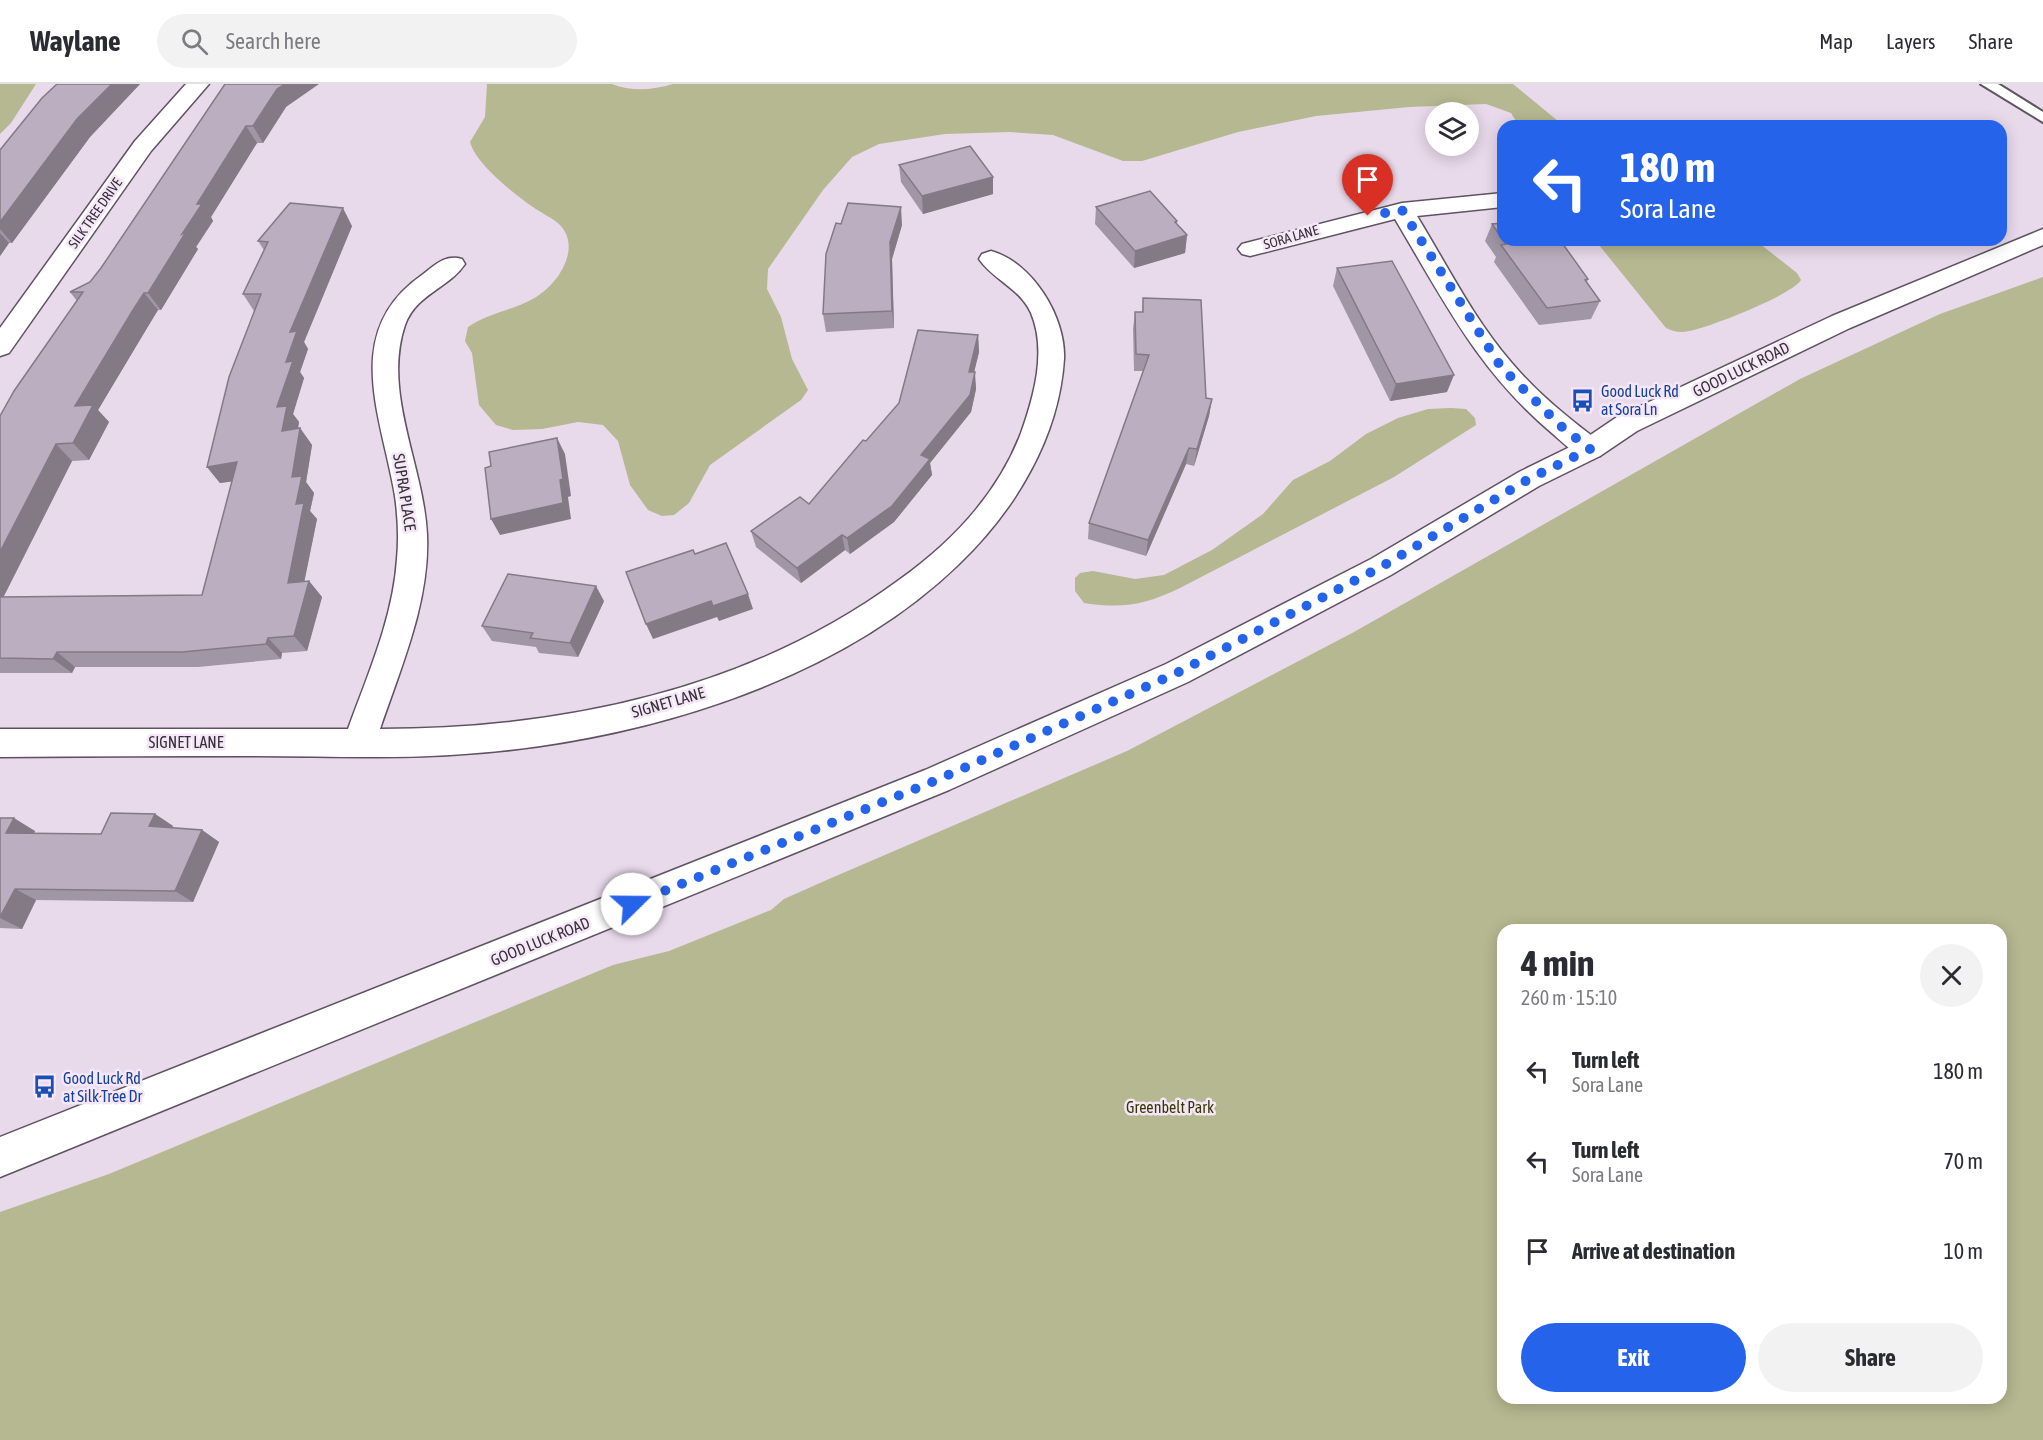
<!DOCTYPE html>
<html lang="en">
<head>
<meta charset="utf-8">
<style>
	:root { --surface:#fff; --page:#f2f2f3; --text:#2b2b33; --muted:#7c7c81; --line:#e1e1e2; --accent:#2563eb }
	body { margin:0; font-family:"Asap Condensed",sans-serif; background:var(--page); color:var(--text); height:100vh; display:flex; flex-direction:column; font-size:22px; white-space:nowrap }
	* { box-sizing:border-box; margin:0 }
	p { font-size:20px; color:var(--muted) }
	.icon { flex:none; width:33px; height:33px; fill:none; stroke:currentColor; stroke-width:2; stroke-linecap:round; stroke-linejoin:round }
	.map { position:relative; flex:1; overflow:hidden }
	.details { position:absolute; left:1497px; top:840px; width:510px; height:480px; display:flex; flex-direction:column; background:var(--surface); border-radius:18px; box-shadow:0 3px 15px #0003 }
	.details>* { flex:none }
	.guide { position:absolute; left:1497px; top:36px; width:510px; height:126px; border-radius:18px; box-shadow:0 3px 15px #0003; background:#2563eb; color:#fff; overflow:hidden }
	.controls { position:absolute; left:1425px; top:18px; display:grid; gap:12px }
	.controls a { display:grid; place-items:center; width:54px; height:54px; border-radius:50%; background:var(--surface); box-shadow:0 3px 15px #0003; font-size:30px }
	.pin { position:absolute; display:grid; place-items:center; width:51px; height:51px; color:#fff; margin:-62px -26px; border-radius:50% 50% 50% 0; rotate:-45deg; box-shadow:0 0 6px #0007 }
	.pin .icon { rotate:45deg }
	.me { position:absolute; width:66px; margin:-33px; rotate:68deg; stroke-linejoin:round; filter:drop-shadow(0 0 4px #0008) }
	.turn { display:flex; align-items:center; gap:21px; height:126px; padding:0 24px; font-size:27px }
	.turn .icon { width:78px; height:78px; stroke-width:2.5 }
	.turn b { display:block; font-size:42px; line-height:51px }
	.round { display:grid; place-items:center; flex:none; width:63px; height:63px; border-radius:32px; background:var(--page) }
	.summary { display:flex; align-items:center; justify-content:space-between; height:102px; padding:0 24px }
	h1 { font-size:36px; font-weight:700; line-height:45px }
	.cta { display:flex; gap:12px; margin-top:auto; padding:12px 24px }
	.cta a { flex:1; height:69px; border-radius:36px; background:var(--accent); color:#fff; font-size:24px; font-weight:700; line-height:69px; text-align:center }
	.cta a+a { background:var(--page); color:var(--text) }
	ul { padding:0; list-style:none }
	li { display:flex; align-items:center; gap:18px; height:90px; padding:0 24px }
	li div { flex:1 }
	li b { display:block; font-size:22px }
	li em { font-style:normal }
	header { display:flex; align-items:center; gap:36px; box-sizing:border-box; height:84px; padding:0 30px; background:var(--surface); border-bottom:2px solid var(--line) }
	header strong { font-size:28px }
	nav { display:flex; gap:33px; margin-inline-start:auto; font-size:21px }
	.search { width:420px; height:54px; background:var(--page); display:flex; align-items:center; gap:15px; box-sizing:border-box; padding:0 21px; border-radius:33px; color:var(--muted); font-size:22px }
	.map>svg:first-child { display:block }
	.green { fill:#b5b890; fill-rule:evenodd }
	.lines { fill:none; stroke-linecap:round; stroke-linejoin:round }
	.service-casing { stroke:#5f5362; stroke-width:4 }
	.minor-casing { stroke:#5f5362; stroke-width:3 }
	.secondary-casing { stroke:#5f5362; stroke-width:3 }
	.service { fill:#fff; fill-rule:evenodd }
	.minor { fill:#fff; fill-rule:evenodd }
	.secondary { fill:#fff; fill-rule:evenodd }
	.wall { fill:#a196a5 }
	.shaded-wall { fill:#837a86 }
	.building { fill:#bbaec0; stroke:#837a86; stroke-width:1.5 }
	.route { stroke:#2563eb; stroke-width:10; stroke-dasharray:0 18 }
	.labels { text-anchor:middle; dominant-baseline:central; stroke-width:5; stroke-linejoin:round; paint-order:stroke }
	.far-street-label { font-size:14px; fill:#373138; stroke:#f5e6f8 }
	.street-label { font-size:16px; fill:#373138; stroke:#f5e6f8 }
	.transit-label { font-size:16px; fill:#164399; stroke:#f5e6f8; text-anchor:start }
	.park-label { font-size:16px; fill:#373800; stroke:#f5e6f8 }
</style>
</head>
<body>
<header>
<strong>Waylane</strong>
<div class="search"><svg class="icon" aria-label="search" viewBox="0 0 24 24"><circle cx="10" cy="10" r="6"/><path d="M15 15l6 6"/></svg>Search here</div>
<nav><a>Map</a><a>Layers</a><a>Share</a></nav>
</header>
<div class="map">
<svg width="2043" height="1356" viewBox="0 0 2043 1356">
	<rect width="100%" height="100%" fill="#e8d9eb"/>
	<g class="green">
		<polygon points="0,0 36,0 11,39 0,50"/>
		<path d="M487,0h125c20,8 40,6 61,0h840l51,42h-45l-8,-13 -25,-9 -77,3 -93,9 -78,16 -96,29h-19l-70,-26 -44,-3 -64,2 -66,10 -27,13 -29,33 -55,79 -1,20 14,28 11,42 16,31 -7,10 -91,65 -21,38 -15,12 -12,1 -14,-6 -18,-25 -12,-44 -15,-16 -25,-3 -36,7 -29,1 -17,-5 -17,-20 -7,-52 -7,-12 3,-14c23,-16 50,-17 71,-32 21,-14 42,-48 21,-70 -7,-7 -19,-12 -27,-18 -20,-14 -57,-43 -63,-65l15,-25z"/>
		<path d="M1595,156h160l42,33 4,7c-9,15 -93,48 -112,51 -8,2 -15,1 -23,-3z"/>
		<path d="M2043,193v1163h-2043v-228l109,-38 504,-209 56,-14 102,-41 13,-11 45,-20 298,-128 227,-119 446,-253 140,-65zM1503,846h498v468h-498z"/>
		<path d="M1451,324l15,1 9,9 1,7 -82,52 -214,111c-36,17 -56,21 -96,15l-9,-12v-13l5,-5 13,-2 42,8 29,-4 48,-25 51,-36 30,-34 37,-19 36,-27 32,-16 30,-9z"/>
	</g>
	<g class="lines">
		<defs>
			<polygon id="service" points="1981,0 1998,0 2043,28 2043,38"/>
			<g id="minor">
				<polygon points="186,0 209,0 151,67 9,269 0,272 0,244 135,57"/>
				<path d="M1503,109v14l-86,9c30,49 56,102 94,146 26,31 57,56 89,80l4,7 -4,7c-20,6 -33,-10 -47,-22 -75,-63 -109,-133 -158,-215l-145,37 -8,-2 -4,-5 4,-5 160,-41z"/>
				<path d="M991,167c41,11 75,66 73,108 -5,79 -49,151 -105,205 -128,124 -334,181 -509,191 -64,4 -129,1 -194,1 -85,0 -171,0 -256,1v-28h348c20,-55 45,-111 49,-170 2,-21 1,-42 -2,-63 -13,-79 -55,-164 27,-221 13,-10 23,-21 40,-16l3,5c-16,24 -49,30 -60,61 -23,68 19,141 22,210 3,66 -26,132 -47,194 182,0 370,-39 519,-149 52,-37 99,-86 122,-147 13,-37 26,-82 10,-120 -11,-25 -38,-33 -52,-54l3,-5z"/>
			</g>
			<polygon id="secondary" points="2043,145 2043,161 1850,244 1637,347 1600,372 1539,402 1391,491 1188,598 949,706 0,1093 0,1053 925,686 1166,580 1371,475 1519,388 1580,358 1617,333 1832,232"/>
		</defs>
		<use href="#service" class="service-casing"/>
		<use href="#minor" class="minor-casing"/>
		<use href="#secondary" class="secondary-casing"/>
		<use href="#service" class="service"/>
		<use href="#minor" class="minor"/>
		<use href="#secondary" class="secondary"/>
	</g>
	<g class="wall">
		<polygon points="57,0 140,0 90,53 12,159 9,159 0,172 0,66"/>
		<polygon points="225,0 286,23 263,59 257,59 211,133 213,137 196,163 198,165 161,226 158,226 147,243 98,326 109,338 89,376 72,377 3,513 202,511 232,397 220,399 207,383 254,227 243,210 264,166 258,157 352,142 304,258 308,265 300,288 304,294 293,330 299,338 298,344 300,344 312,361 306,398 314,409 310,427 317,435 304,498 309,497 322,513 307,567 282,569 281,575 198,583 75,583 72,589 0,589 0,332 77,217 70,208 90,198 101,184"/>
		<polygon points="899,81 993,93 993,110 923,130 901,98"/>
		<polygon points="1096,123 1177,137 1177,140 1187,151 1185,169 1134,184 1095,140"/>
		<polygon points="1492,140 1588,195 1587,198 1600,217 1591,235 1539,241 1494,178 1496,173 1485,157"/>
		<polygon points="902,141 892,175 894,244 826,248 823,230"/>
		<polygon points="1337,184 1447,308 1390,317 1333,202"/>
		<polygon points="1143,214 1206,314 1212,315 1209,332 1194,382 1186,380 1146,472 1088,455 1089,439 1143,287 1134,287 1133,245 1135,228 1142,228"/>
		<polygon points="978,251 979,268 974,288 976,305 971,328 930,379 932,391 894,438 850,470 845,466 801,499 756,463 751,447 809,420 866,357"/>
		<polygon points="604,517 578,573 539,569 536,563 492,557 482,542"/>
		<polygon points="155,730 173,742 172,744 202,746 219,758 193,818 36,816 22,845 0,844 0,734 35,747 34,750 101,750"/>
	</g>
	<g class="shaded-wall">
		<polygon points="112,0 140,0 90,53 12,159 0,145 0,138 77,35"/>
		<polygon points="285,0 319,0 286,23 263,59 253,42 277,5"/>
		<polygon points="246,42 257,59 211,133 213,137 196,163 198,165 161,226 148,209 182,150 197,120"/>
		<polygon points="993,93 993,110 923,130 922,112"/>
		<polygon points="901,123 902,141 892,175 894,244 892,227 890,158"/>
		<polygon points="343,124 352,142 304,258 308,265 300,288 304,294 293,330 299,338 295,363 282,347 277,323 286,278 290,248"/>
		<polygon points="0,149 9,159 0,172"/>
		<polygon points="1187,151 1185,169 1134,184 1135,167"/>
		<polygon points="144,209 158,226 98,326 109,338 89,376 73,359 75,322"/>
		<polygon points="978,251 979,268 970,305 969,288"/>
		<polygon points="975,288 976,305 971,328 930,379 932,391 894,438 850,470 847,454"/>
		<polygon points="1454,291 1447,308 1390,317 1396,300"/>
		<polygon points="1212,315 1209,332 1194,382 1197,365"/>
		<polygon points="300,344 312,361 306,398 314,409 310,427 317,435 301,514 288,499 296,420 292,393"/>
		<polygon points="557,354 565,370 571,412 568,413 571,435 500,451 491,435 560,396"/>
		<polygon points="56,360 72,377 0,520 0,468"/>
		<polygon points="1189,364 1186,380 1146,472 1148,456"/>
		<polygon points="237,378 251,395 220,399 207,383"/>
		<polygon points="842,451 845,466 801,499 797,484"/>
		<polygon points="309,497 322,513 307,567 294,552"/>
		<polygon points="596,502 604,517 578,573 570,559"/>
		<polygon points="748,510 753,525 719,537 717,533 653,555 646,540 711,517"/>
		<polygon points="268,554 282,569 281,575 266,560"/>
		<polygon points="57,568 75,583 72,589 53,575"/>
		<polygon points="155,730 173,742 167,755 149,742"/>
		<polygon points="14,734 35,747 27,762 6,749"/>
		<polygon points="202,746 219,758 193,818 175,807"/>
		<polygon points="15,805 36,816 22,845 0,834"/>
	</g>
	<g class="building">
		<polygon points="57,0 112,0 77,35 0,138 0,66 42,14"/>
		<polygon points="225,0 285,0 277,5 253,42 246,42 197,120 202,120 182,150 186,148 148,209 144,209 133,226 75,322 93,321 73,359 56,360 0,468 0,332 14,307 83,208 70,208 90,198 101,184"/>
		<polygon points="970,62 993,93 922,112 899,81"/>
		<polygon points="1150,107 1177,137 1175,138 1187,151 1135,167 1096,123"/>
		<polygon points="290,119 343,124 290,248 297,247 286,278 293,277 277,323 287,322 282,347 300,344 292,393 302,392 296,420 304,419 288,499 309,497 294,552 268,554 266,560 182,568 57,568 53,575 0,574 0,513 202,511 237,378 207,383 229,293 261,210 243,210 268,158 258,157"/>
		<polygon points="848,119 901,123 890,158 892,227 823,230 826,170 836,139 841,140"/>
		<polygon points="1503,139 1503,156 1492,140"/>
		<polygon points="1503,156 1560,156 1588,195 1585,196 1600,217 1547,224 1501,161 1506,160"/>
		<polygon points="1392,177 1454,291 1396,300 1337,184"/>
		<polygon points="1143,214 1201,216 1206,314 1212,315 1197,365 1189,364 1148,456 1089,439 1149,271 1136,270 1135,228 1143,228"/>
		<polygon points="918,246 978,251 969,288 975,288 970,311 921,371 930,375 892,422 847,454 842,451 797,484 751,447 800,413 809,420 863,356 866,357 899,319"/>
		<polygon points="557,354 563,395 560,396 563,419 491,435 485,384 491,382 489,368"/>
		<polygon points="726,459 748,510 713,522 711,517 646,540 626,488 693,466 695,470"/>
		<polygon points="508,490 596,502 570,559 530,554 533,549 482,542"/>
		<polygon points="111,729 155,730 149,742 202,746 175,807 15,805 0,833 0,734 14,734 6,749 101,750"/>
	</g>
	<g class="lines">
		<polyline class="route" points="632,820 937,696 1177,589 1381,483 1529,395 1590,365 1562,343 1501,283 1402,126 1368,132"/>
	</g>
	<defs>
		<symbol id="bus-bare" viewBox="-9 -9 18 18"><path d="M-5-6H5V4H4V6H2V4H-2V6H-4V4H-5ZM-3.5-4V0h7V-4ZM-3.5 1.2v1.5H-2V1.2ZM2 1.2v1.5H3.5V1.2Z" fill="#1a4fb4" stroke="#f5e6f8" stroke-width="2.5" paint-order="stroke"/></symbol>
	</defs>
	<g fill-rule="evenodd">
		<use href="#bus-bare" x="1566" y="300" width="33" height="33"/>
		<use href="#bus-bare" x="28" y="986" width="33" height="33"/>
	</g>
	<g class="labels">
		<g class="far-street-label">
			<text transform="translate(95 129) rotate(-55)">SILK TREE DRIVE</text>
			<text transform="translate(1291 153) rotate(-16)">SORA LANE</text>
		</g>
		<g class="street-label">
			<text transform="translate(1741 285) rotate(-26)">GOOD LUCK ROAD</text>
			<text transform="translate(405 408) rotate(81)">SUPRA PLACE</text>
			<text transform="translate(668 618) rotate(-16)">SIGNET LANE</text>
			<text x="186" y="658">SIGNET LANE</text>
			<text transform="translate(540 857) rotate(-22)">GOOD LUCK ROAD</text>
		</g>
		<g class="transit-label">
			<text x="1601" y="307">Good Luck Rd<tspan x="1601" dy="18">at Sora Ln</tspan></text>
			<text x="63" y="994">Good Luck Rd<tspan x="63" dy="18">at Silk Tree Dr</tspan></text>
		</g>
		<g class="park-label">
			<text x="1170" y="1023">Greenbelt Park</text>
		</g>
	</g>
</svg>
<div class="controls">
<a><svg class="icon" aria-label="layers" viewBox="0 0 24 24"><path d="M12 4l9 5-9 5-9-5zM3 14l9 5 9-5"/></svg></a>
</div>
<div class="pin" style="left:1368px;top:132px;background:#d93025"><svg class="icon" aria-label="arrive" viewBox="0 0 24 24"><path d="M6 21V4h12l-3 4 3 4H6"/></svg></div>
<svg class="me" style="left:632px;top:820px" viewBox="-20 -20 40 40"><circle r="19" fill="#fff"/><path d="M0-13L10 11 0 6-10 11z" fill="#2563eb"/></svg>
<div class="guide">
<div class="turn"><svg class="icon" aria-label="left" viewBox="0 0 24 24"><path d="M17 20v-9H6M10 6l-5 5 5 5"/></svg><div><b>180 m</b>Sora Lane</div></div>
</div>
<section class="details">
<div class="summary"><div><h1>4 min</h1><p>260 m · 15:10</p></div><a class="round"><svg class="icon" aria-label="close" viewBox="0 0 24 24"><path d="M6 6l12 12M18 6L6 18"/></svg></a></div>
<ul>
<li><svg class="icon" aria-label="left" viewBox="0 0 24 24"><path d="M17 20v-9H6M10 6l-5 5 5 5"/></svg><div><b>Turn left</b><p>Sora Lane</p></div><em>180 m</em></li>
<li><svg class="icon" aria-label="left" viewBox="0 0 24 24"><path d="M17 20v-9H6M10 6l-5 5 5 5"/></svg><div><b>Turn left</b><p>Sora Lane</p></div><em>70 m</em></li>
<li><svg class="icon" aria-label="arrive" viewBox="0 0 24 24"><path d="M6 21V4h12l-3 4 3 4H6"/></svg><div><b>Arrive at destination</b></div><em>10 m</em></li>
</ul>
<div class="cta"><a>Exit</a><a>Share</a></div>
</section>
</div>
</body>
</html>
